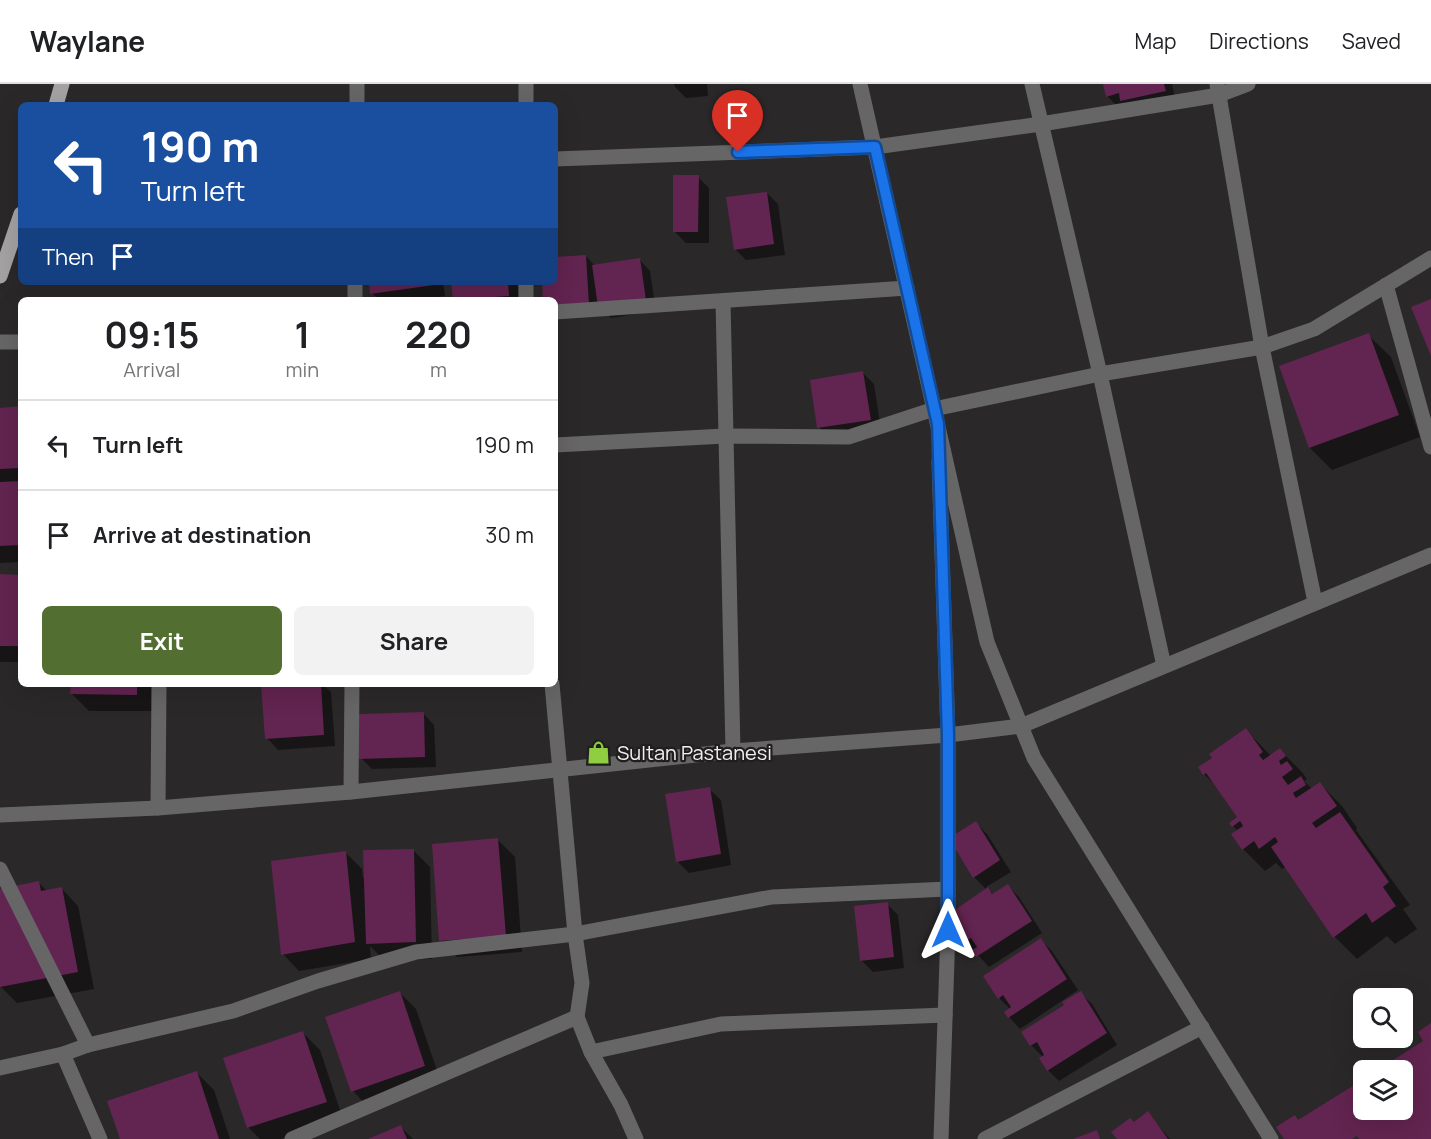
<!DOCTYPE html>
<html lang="en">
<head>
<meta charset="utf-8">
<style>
	:root { --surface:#fff; --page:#f2f2f2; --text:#202124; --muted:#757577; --line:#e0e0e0; --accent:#526e31 }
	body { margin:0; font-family:Manrope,sans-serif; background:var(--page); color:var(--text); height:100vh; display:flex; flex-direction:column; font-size:22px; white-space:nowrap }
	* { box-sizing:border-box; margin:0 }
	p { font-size:20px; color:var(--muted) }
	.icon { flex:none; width:33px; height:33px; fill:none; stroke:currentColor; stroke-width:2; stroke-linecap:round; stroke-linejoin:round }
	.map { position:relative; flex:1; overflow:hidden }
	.drawer { position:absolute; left:18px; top:213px; width:540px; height:390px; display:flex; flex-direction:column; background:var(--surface); border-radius:9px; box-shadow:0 6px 24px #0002 }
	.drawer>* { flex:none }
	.hud { position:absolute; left:18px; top:18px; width:540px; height:183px; border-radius:9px; box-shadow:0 6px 24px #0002; background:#1a4fa0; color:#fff; overflow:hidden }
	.controls { position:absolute; left:1353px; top:904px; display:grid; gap:12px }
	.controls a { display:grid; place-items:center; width:60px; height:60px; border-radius:9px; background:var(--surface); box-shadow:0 6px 24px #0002; font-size:30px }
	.pin { position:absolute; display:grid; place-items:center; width:51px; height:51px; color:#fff; margin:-62px -26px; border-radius:50% 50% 50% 0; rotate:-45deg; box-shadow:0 0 6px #0007 }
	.pin .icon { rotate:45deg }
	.me { position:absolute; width:66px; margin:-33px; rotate:0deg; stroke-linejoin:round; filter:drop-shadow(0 0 4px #0008) }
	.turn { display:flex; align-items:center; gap:21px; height:126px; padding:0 24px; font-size:27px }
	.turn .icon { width:78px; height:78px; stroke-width:2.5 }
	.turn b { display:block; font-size:42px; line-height:51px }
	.then { display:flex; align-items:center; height:57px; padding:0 24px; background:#0003; gap:12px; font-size:22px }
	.eta { display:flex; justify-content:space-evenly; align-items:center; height:102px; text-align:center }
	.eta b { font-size:36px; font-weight:700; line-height:42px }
	.action { display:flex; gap:12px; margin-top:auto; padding:12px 24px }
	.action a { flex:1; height:69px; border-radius:9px; background:var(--accent); color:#fff; font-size:24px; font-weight:700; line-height:69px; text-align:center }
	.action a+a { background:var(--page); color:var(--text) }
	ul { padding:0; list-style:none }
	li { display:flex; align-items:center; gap:18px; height:90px; padding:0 24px; border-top:2px solid var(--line) }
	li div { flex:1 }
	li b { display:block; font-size:22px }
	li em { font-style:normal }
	header { display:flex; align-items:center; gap:36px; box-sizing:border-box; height:84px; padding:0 30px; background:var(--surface); border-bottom:2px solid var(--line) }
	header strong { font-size:28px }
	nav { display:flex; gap:33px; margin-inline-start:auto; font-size:21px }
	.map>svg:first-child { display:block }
	.shadow { fill:#0007 }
	.building { fill:#622450 }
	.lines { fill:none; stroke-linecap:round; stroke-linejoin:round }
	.minor { stroke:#676667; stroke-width:15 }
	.major { stroke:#a5a2a4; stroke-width:15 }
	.route-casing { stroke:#114b97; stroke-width:15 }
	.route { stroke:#1a73e8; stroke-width:10 }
	.labels { text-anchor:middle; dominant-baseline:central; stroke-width:4.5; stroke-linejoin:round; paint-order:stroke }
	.poi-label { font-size:20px; fill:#f1eff0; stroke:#211e20; text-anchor:start }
</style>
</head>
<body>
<header>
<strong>Waylane</strong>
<nav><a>Map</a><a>Directions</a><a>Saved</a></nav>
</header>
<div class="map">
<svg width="1431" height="1055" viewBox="0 0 1431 1055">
	<rect width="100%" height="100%" fill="#2b282a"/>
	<g class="shadow">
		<polygon points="674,0 707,0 708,12 686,14 675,3"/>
		<polygon points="1104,0 1172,0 1176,18 1118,23 1107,12"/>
		<polygon points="698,93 709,104 709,159 686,159 674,147"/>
		<polygon points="767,109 778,120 785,171 746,176 735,165"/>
		<polygon points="586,172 595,182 639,175 650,187 656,227 611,234 599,222 544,216 543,198 555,198 555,174"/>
		<polygon points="370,198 443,198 445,212 414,216 379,216 372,209"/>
		<polygon points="453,198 517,198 519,216 454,216"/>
		<polygon points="1368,251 1391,273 1420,353 1332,386 1310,364 1281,283"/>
		<polygon points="862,288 874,300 881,346 830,355 819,343"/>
		<polygon points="21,324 21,478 0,479 0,325"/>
		<rect x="0" y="492" width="21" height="86"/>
		<polygon points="72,600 154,600 153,627 89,627 72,610"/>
		<polygon points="276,600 322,600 331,608 335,662 278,666 267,654"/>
		<polygon points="423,629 434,641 436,683 372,685 361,674"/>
		<polygon points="1246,646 1271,672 1280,666 1302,688 1307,695 1304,697 1312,705 1320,700 1342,722 1357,744 1356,746 1410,821 1403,825 1417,845 1395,860 1387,852 1357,875 1335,853 1286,783 1282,785 1276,779 1265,787 1243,765 1238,747 1233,742 1239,734 1218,704 1204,690 1214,674"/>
		<polygon points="709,705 721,716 731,781 689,789 677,777"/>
		<polygon points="976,739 987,750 1011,788 986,803 994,811 1008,802 1019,813 1042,849 989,883 965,857 954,839 987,806 974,793"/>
		<polygon points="498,756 515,773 522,868 457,873 440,856"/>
		<polygon points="413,766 430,783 432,875 384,876 370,862 371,875 299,887 283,870 345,768 362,785 363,794"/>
		<polygon points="39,799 47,807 62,805 78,822 94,905 17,919 0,902 0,806"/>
		<polygon points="887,820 898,831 904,884 873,888 861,876"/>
		<polygon points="1041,856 1052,867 1078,906 1020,945 1009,933 1010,925 999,914"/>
		<polygon points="399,908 416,925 441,998 369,1024 353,1007"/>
		<polygon points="1080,909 1092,920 1117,961 1059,997 1048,986 1043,973 1031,961 1066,922"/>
		<polygon points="303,949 320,966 343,1035 281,1055 260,1055 248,1043"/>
		<polygon points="197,989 214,1006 230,1055 121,1055"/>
		<polygon points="1147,1029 1170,1055 1119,1055 1134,1039"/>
		<polygon points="401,1043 413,1055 372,1055"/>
	</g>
	<g class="building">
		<polygon points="1103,0 1164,0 1166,7 1120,17 1119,9 1106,13"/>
		<polygon points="673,91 699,91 698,148 673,148"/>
		<polygon points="767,108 774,160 734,166 726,113"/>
		<polygon points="586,171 589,221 555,223 555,216 543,216 542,198 555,198 555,173"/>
		<polygon points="640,174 646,216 598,223 592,181"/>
		<polygon points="369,198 434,198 434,201 370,210"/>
		<polygon points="451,198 508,198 509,212 453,216"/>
		<polygon points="1431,215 1431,272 1411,223"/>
		<polygon points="1369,249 1399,331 1309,364 1279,282"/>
		<polygon points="863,287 871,336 817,344 810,296"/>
		<polygon points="21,322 21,384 0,385 0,324"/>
		<polygon points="21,397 21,461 0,462 0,398"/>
		<polygon points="0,490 21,491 21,562 0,562"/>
		<polygon points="71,600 137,600 137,611 70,610"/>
		<polygon points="261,600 321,600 324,651 265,655"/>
		<polygon points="424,628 425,673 359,675 358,630"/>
		<polygon points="1246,644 1263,668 1259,671 1263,676 1280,664 1286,672 1279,677 1281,681 1287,677 1293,685 1282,693 1288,701 1301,692 1306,701 1293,709 1296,714 1320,698 1337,722 1312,739 1316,744 1340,728 1389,798 1383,803 1396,822 1372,839 1366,829 1333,854 1271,763 1278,758 1275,753 1259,765 1254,757 1242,766 1231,750 1243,742 1240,737 1232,743 1229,739 1237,733 1206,689 1203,691 1198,683 1212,674 1209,670"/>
		<polygon points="710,703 721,770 676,778 665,710"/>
		<polygon points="976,737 1000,776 973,794 949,754"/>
		<polygon points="498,754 506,852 439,857 432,760"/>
		<polygon points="414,765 416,858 366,860 363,766"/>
		<polygon points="346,767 355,858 281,871 271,777"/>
		<polygon points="39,797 41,807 62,803 78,888 0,903 0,805"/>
		<polygon points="1008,800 1032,837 976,873 972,866 977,863 971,854 964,858 952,840 949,830 988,803 992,810"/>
		<polygon points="888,818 894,873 860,877 854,822"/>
		<polygon points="1041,854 1067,895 1008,934 1004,928 1011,923 1003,911 998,915 983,892"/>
		<polygon points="400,907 425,982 351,1008 325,933"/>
		<polygon points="1081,907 1107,949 1047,987 1039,974 1044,971 1037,958 1030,962 1021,948 1064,921 1062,918"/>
		<polygon points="1431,939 1431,1055 1359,1055 1357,1052 1352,1055 1284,1055 1276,1043 1295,1031 1298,1036 1364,995 1364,1026 1402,1026 1402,987 1376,987 1423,957 1418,948"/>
		<polygon points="303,947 327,1018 247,1044 223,974"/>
		<polygon points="197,987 219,1055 120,1055 107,1017"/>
		<polygon points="1148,1027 1168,1055 1117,1055 1111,1048 1130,1034 1134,1038"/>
		<polygon points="401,1041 407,1055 368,1055"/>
		<polygon points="1097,1046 1100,1055 1073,1055"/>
	</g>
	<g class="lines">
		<g class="minor">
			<polyline points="526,0 526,21"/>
			<polyline points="860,0 987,558 1034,674 1271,1055"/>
			<polyline points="1032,0 1100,290 1164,582"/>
			<polyline points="1217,0 1262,263 1315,518"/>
			<polyline points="357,21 357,0"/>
			<polyline points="555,75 875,63 1041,40 1219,11 1248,0"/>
			<polyline points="526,198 526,216"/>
			<polyline points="1386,201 1431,363"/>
			<polyline points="355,216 355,198"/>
			<polyline points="723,217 733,667"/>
			<polyline points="555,228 907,204"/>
			<polyline points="0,258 21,258"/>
			<polyline points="555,361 725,352 849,353 934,325 1100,290 1262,263 1314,245 1431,174"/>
			<polyline points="939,377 948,651 948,846 941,1055"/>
			<polyline points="552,600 575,850 582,899 577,933 591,968 621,1021 636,1055"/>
			<polyline points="351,708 352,600"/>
			<polyline points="158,724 159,600"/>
			<polyline points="0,731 158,724 351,708 733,667 948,651 1021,642 1431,471"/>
			<polyline points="0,785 88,961 63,970 100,1055"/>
			<polyline points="88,961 233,927 318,897 416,868 575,850 772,813 948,805"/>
			<polyline points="591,968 721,940 945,931"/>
			<polyline points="0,984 63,970"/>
			<polyline points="292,1055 577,933"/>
			<polyline points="985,1055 1202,943"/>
		</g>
		<g class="major">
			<polyline points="56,21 62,0"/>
			<polyline points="0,192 21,130"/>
		</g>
	</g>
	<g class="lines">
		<defs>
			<polyline id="route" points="738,68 875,63 938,340 948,651 948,846"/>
		</defs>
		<use href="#route" class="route-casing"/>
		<use href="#route" class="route"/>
	</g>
	<defs>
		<symbol id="shop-bare" viewBox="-9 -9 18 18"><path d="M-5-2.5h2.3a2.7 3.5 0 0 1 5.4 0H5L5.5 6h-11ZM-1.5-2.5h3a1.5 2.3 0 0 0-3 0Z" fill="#8fcd41" stroke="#211e20" stroke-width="2.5" paint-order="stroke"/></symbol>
	</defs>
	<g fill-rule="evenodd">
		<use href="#shop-bare" x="582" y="652" width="33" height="33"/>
	</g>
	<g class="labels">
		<g class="poi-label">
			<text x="617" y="668">Sultan Pastanesi</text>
		</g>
	</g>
</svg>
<div class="controls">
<a><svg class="icon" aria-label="search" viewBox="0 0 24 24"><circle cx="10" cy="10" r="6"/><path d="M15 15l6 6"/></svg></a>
<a><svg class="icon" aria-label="layers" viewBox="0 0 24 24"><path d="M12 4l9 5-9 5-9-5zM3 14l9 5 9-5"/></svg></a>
</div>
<div class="pin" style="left:738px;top:68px;background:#d93025"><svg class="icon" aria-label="arrive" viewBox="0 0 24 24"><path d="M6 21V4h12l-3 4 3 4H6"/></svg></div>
<svg class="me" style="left:948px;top:846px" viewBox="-20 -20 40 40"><path d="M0-17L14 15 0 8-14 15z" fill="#1a73e8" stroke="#fff" stroke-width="4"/></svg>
<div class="hud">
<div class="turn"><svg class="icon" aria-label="left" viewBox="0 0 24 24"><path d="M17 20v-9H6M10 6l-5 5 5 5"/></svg><div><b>190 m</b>Turn left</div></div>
<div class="then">Then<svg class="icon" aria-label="arrive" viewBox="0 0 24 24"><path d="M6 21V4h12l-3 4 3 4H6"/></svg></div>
</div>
<section class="drawer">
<div class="eta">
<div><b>09:15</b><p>Arrival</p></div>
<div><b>1</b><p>min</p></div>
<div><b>220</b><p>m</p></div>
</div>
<ul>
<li><svg class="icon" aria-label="left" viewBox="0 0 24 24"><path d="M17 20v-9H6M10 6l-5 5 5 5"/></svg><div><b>Turn left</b></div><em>190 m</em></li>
<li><svg class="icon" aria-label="arrive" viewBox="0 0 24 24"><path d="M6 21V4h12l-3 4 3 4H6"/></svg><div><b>Arrive at destination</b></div><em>30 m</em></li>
</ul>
<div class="action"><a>Exit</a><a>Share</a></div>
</section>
</div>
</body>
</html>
